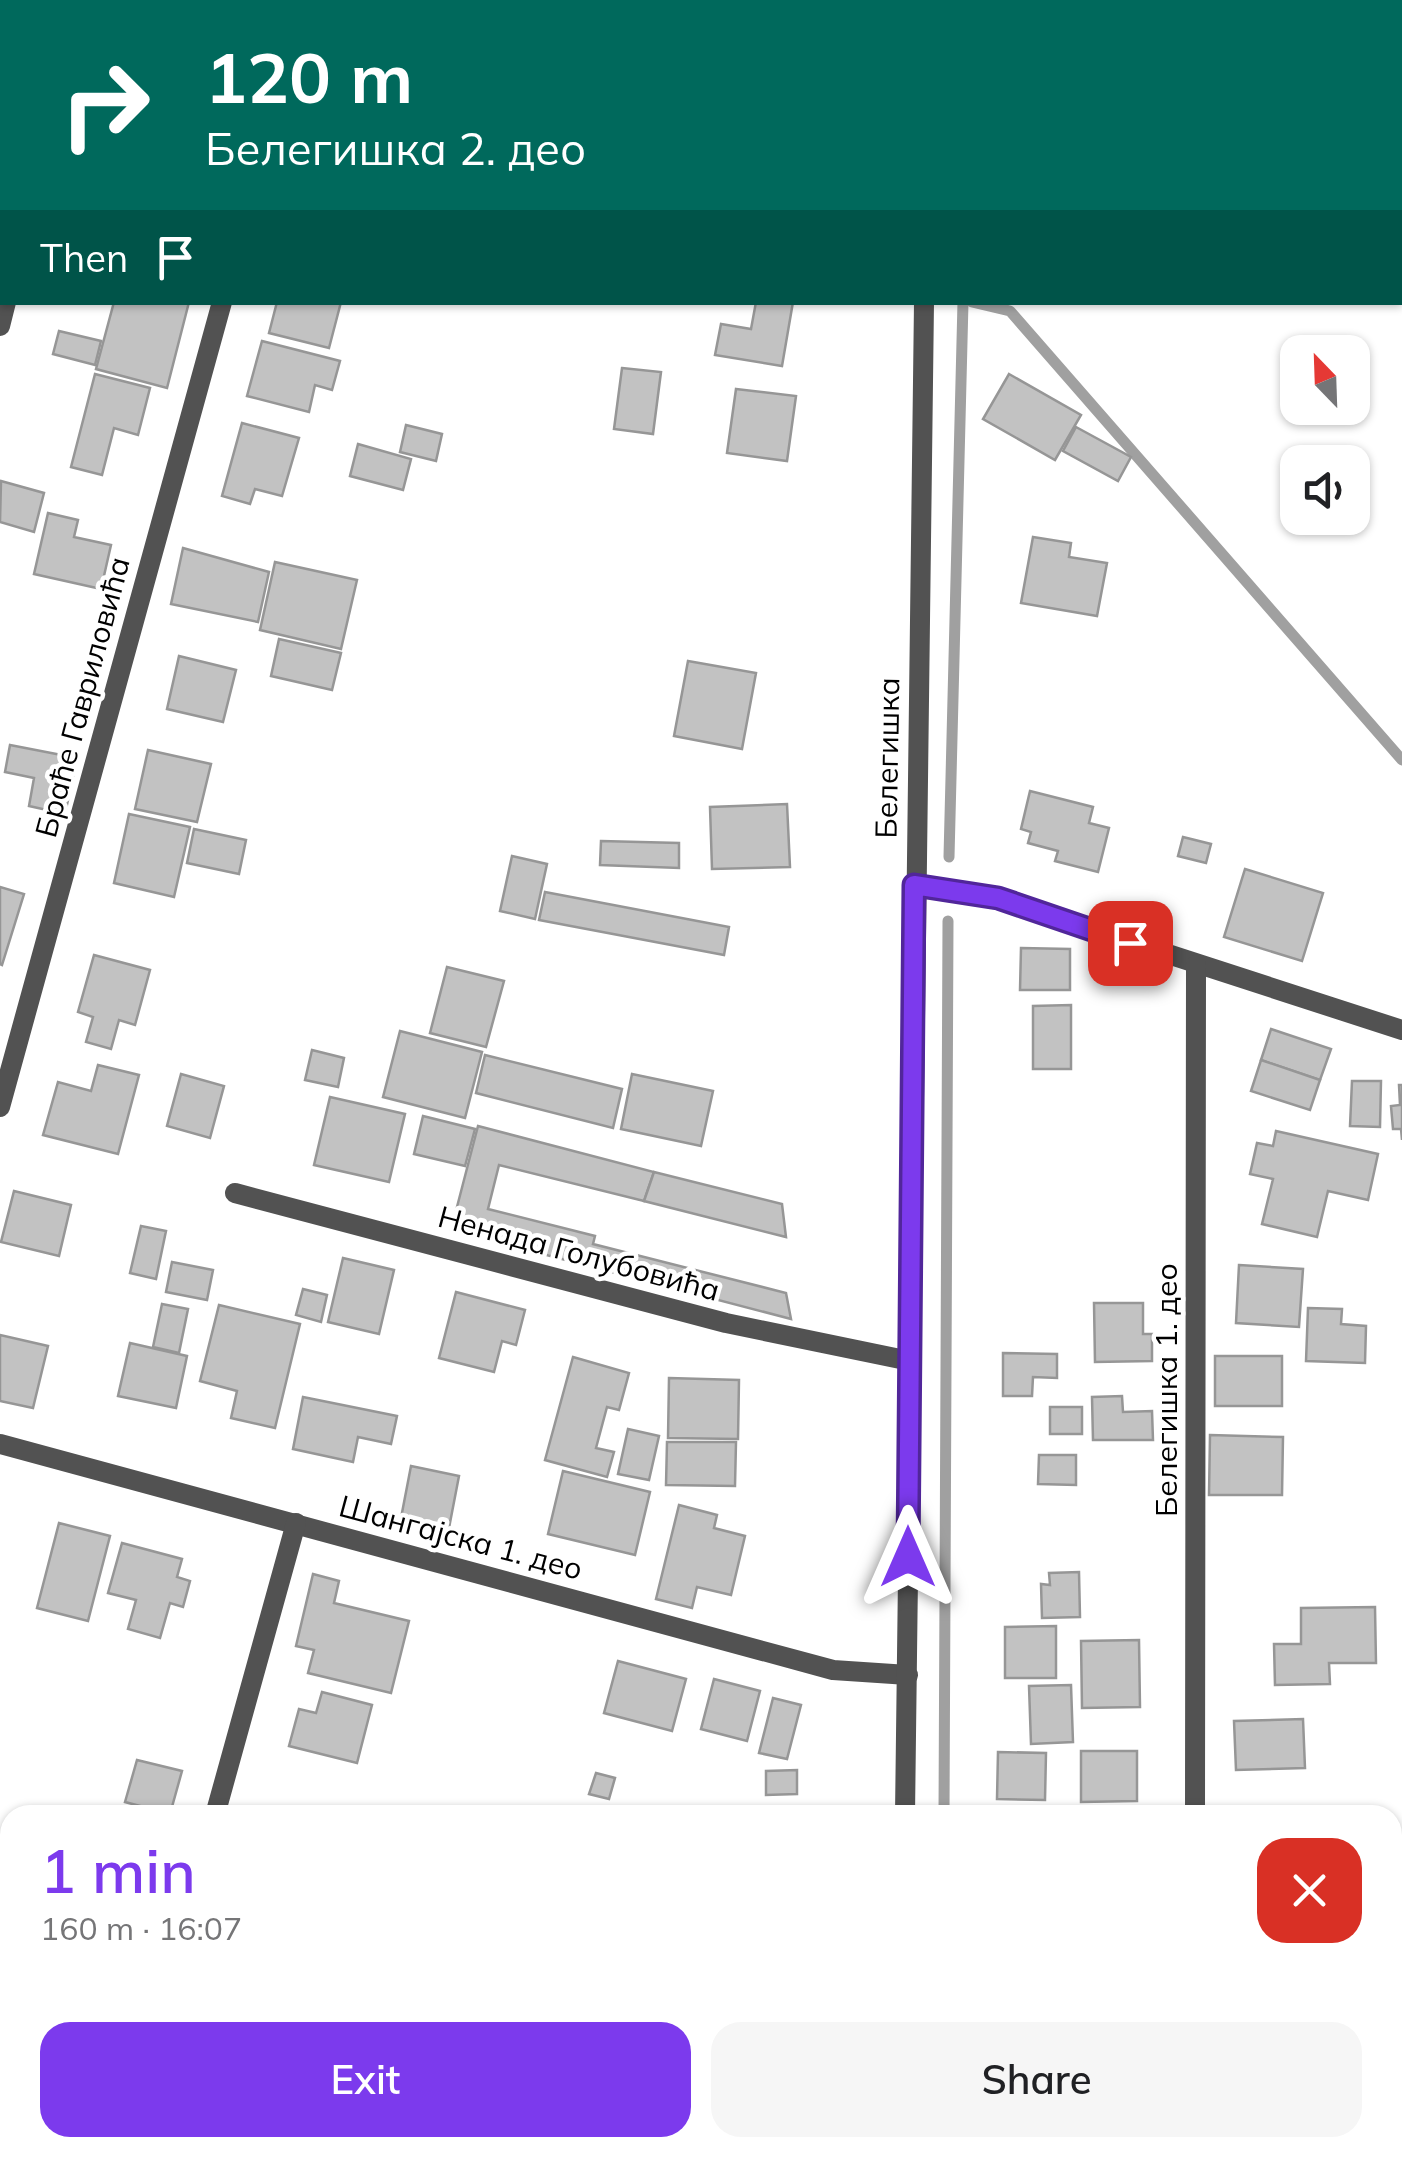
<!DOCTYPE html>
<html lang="en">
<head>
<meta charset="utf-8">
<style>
	:root { --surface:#fff; --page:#f6f6f6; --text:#202124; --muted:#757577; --accent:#7c3aed }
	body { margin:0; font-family:Mulish,sans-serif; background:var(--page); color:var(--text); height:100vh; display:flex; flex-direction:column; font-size:38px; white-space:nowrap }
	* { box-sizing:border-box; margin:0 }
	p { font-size:32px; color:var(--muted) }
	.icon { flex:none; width:55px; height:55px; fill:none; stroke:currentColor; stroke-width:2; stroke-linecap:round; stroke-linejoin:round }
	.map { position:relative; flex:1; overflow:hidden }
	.sheet { position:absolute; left:0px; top:1805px; width:1402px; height:352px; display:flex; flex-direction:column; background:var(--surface); border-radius:30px 30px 0 0; box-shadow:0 2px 8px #0004 }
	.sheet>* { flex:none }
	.banner { position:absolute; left:0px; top:0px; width:1402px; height:305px; box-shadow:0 2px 8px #0004; background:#00695c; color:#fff; overflow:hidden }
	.needle { width:65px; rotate:337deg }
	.buttons { position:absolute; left:1280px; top:335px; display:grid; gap:20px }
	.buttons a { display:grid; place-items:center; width:90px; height:90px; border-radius:20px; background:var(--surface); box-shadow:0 2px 8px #0004; font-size:50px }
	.pin { position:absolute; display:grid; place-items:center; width:85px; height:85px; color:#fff; margin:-42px; border-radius:20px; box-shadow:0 5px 15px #0006 }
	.me { position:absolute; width:110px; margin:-55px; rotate:0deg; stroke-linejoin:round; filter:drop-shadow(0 0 8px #0008) }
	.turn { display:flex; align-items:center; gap:35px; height:210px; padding:0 40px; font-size:45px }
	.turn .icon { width:130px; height:130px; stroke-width:2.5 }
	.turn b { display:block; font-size:70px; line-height:85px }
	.then { display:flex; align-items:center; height:95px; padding:0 40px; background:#0003; gap:20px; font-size:38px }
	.round { display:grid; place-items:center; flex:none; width:105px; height:105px; border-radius:30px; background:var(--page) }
	.overview { display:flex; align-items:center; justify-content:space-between; height:170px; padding:0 40px }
	h1 { font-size:60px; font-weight:600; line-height:75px; color:var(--accent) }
	.action { display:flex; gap:20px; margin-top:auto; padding:20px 40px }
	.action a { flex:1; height:115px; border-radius:30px; background:var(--accent); color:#fff; font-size:40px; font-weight:600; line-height:115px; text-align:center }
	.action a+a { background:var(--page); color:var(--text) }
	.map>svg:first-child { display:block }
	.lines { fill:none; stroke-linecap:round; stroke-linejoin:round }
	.stream { stroke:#a0a0a0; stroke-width:11 }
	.building { fill:#c2c2c2; stroke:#969696; stroke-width:2.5 }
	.minor { stroke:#525252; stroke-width:20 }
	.route-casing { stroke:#51269a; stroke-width:25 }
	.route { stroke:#7c3aed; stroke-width:18 }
	.labels { text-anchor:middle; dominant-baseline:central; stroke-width:9; stroke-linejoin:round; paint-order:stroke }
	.street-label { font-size:30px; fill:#000; stroke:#fff }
</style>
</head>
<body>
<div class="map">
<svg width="1402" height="2157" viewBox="0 0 1402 2157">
	<rect width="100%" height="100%" fill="#fff"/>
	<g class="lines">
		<g class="stream">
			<polyline points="965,2 965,0"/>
			<polyline points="972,302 1010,311 1402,760"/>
			<polyline points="949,857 963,302"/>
			<polyline points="944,1815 948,921"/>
			<polyline points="942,2157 942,2148"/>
		</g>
	</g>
	<g class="building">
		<polygon points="701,0 826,0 826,2"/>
		<polygon points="114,302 189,302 167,388 96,369"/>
		<polygon points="277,302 341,302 329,348 269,333"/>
		<polygon points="756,302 793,302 782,366 715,355 721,324 751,329"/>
		<polygon points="59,331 101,341 95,365 53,354"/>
		<polygon points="262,341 340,361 332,390 315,385 309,412 247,396"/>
		<polygon points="622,368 661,372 653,434 614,429"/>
		<polygon points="95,374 150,388 138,435 114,428 102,475 71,467"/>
		<polygon points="1009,374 1081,415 1055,460 983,419"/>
		<polygon points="736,389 796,396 787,461 727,453"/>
		<polygon points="242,423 299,438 282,496 255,489 250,504 222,496"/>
		<polygon points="406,425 442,434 436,461 400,452"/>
		<polygon points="1076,427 1131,457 1118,481 1063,451"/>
		<polygon points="358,444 411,459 403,490 350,476"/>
		<polygon points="1,481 44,493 34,532 0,522"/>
		<polygon points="48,513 78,520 74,537 111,545 101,589 34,574"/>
		<polygon points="1033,537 1071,543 1069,557 1107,563 1097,616 1021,603"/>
		<polygon points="183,548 269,572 258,622 171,604"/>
		<polygon points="275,562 357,580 341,649 260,630"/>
		<polygon points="279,639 341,653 332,690 271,676"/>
		<polygon points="179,656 236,670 223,722 167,709"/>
		<polygon points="688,661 756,673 742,749 674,736"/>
		<polygon points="10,745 77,758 65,814 29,806 34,778 5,772"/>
		<polygon points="148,750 211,764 197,822 135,809"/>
		<polygon points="1030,791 1093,807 1089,823 1109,828 1098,872 1055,861 1058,851 1028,843 1031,832 1021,829"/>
		<polygon points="787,804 790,867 712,869 710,807"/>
		<polygon points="129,814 190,827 174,897 114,883"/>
		<polygon points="194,829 246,840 239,874 187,863"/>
		<polygon points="1183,837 1211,844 1206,863 1178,856"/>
		<polygon points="601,841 679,843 679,868 600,865"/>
		<polygon points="512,856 547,864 535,919 500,911"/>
		<polygon points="1245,869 1323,893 1302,961 1224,937"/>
		<polygon points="0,887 24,894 2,965 0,964"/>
		<polygon points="545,892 729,927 724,955 539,920"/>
		<polygon points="1021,948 1070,949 1070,990 1020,990"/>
		<polygon points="94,955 150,970 135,1025 119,1020 111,1049 86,1042 93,1017 78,1012"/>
		<polygon points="447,967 504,981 486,1047 430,1033"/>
		<polygon points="1071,1005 1071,1069 1033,1069 1033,1006"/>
		<polygon points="1271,1029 1331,1049 1320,1080 1261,1060"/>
		<polygon points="400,1031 482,1052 465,1118 383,1097"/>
		<polygon points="312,1050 344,1058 338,1087 305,1080"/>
		<polygon points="485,1055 622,1089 613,1128 476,1093"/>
		<polygon points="1261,1060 1320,1080 1310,1110 1251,1091"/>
		<polygon points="98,1065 139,1075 118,1154 43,1135 58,1082 91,1091"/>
		<polygon points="181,1074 224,1086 210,1138 167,1126"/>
		<polygon points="632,1074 713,1091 701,1146 621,1129"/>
		<polygon points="1352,1081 1381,1081 1380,1127 1350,1126"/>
		<polygon points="1399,1085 1402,1085 1402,1140 1401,1129 1393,1129 1391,1106 1400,1105"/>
		<polygon points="330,1097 405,1114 389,1182 314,1165"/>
		<polygon points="423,1116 475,1129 465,1166 414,1154"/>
		<polygon points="478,1126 654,1172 644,1201 499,1165 488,1209 595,1236 593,1244 786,1293 791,1319 451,1230"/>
		<polygon points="1276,1131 1378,1154 1368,1200 1328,1191 1317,1237 1262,1224 1273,1179 1250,1174 1257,1143 1273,1146"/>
		<polygon points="654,1172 782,1204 786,1237 644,1201"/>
		<polygon points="14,1191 71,1205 59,1256 1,1242"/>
		<polygon points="141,1226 166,1231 156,1279 130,1273"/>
		<polygon points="343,1258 394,1270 379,1334 328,1322"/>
		<polygon points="172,1262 213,1270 207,1300 166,1292"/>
		<polygon points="1239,1265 1303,1269 1299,1327 1236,1323"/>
		<polygon points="303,1289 327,1295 321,1322 296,1315"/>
		<polygon points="456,1292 525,1310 516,1345 502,1341 494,1372 439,1358"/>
		<polygon points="1094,1303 1143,1303 1143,1334 1152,1334 1152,1361 1095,1362"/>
		<polygon points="162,1304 188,1309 179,1353 153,1347"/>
		<polygon points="219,1305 300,1324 275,1428 231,1418 237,1391 200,1381"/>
		<polygon points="1308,1308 1342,1309 1341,1324 1366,1326 1365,1363 1306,1361"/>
		<polygon points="0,1335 48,1346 33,1408 0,1401"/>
		<polygon points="130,1343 187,1356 176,1408 118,1396"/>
		<polygon points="1003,1353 1057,1354 1057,1378 1033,1377 1032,1396 1003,1396"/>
		<rect x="1215" y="1356" width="67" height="50"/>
		<polygon points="573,1357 629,1373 619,1410 607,1407 596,1448 614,1452 607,1477 545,1460"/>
		<polygon points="669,1378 739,1380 738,1439 668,1438"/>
		<polygon points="1122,1396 1123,1412 1152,1411 1153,1440 1093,1440 1092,1397"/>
		<polygon points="303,1397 397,1416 391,1444 358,1437 353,1462 293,1449"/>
		<rect x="1050" y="1407" width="32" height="27"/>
		<polygon points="628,1429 659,1436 649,1480 618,1474"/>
		<polygon points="1210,1435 1283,1437 1282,1495 1209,1495"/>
		<polygon points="667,1442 736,1442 735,1486 666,1485"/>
		<polygon points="1039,1455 1076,1455 1076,1485 1038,1484"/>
		<polygon points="411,1466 459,1476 449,1528 401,1518"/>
		<polygon points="563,1471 650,1492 635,1555 548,1534"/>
		<polygon points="679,1505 717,1515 714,1528 745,1536 731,1595 697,1587 692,1608 656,1599"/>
		<polygon points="59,1523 110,1536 88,1621 37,1608"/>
		<polygon points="122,1543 182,1559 177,1577 190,1581 183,1607 170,1603 160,1638 128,1629 136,1600 108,1593"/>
		<polygon points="1079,1572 1080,1617 1042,1618 1041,1584 1050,1585 1049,1573"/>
		<polygon points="313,1574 339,1581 334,1603 409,1621 391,1693 308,1673 314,1650 296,1646"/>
		<polygon points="1375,1607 1376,1663 1329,1663 1330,1684 1275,1685 1274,1644 1301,1644 1301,1608"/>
		<polygon points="1056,1626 1056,1678 1005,1678 1005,1627"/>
		<polygon points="1139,1640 1140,1707 1082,1708 1081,1641"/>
		<polygon points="618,1661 686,1679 672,1731 604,1713"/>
		<polygon points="714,1679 760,1691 747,1741 701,1729"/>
		<polygon points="1071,1685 1073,1742 1031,1744 1029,1686"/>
		<polygon points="322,1692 372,1705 357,1763 289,1746 299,1709 316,1713"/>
		<polygon points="773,1698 801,1705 787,1759 759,1753"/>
		<polygon points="1303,1719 1305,1768 1236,1770 1234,1721"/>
		<polygon points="1081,1751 1137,1751 1137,1801 1081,1802"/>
		<polygon points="998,1752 1046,1753 1045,1800 997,1799"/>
		<polygon points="137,1760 182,1771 170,1814 125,1802"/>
		<polygon points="797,1770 797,1794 766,1795 766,1771"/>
		<polygon points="596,1773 615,1778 609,1799 589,1794"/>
		<polygon points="157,2148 225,2148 223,2157 176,2157 156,2152"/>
		<polygon points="621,2148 685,2148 682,2157 652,2152 650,2157 619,2157"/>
		<polygon points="685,2148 747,2148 745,2157 682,2157"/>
	</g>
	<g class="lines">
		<g class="minor">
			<polyline points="87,2 88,0"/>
			<polyline points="303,2 304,0"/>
			<polyline points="927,2 927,0"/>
			<polyline points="0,326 6,302"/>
			<polyline points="915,885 998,899 1402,1030"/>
			<polyline points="0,1107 222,302"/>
			<polyline points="235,1193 726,1323 910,1361"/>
			<polyline points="0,1444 833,1670 908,1675"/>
			<polyline points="215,1815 296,1523"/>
			<polyline points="905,1815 924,302"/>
			<polyline points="1195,1815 1196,965"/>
			<polyline points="1386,2148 1386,2157"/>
			<polyline points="120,2157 122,2148"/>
			<polyline points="895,2157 895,2148"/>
			<polyline points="1194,2157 1194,2148"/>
		</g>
	</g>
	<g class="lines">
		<defs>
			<polyline id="route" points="908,1557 914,885 998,898 1130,943"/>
		</defs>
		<use href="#route" class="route-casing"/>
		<use href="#route" class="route"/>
	</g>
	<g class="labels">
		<g class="street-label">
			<text transform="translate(82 697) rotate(-75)">Браће Гавриловића</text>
			<text transform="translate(887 758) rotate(-89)">Белегишка</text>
			<text transform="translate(579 1253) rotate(15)">Ненада Голубовића</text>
			<text transform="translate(1166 1390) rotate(-90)">Белегишка 1. део</text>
			<text transform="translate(461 1537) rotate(15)">Шангајска 1. део</text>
		</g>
	</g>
</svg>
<div class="buttons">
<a><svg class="needle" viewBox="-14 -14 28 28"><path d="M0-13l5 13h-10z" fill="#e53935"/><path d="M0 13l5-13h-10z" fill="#757577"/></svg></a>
<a><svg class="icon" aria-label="sound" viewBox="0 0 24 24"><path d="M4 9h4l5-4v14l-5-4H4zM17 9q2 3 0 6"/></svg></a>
</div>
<div class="pin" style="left:1130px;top:943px;background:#d93025"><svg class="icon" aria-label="arrive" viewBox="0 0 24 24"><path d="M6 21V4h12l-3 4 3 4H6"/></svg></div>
<svg class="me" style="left:908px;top:1557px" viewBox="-20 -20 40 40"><path d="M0-17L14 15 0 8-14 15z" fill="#7c3aed" stroke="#fff" stroke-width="4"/></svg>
<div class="banner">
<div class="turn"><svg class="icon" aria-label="right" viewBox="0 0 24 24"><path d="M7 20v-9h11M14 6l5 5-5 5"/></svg><div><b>120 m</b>Белегишка 2. део</div></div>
<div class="then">Then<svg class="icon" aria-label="arrive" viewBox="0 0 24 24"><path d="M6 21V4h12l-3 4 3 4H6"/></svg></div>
</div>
<section class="sheet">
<div class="overview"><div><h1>1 min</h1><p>160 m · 16:07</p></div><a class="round" style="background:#d93025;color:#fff"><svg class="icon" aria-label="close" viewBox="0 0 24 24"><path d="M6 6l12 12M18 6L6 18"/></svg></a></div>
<div class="action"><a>Exit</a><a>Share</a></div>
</section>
</div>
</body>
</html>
